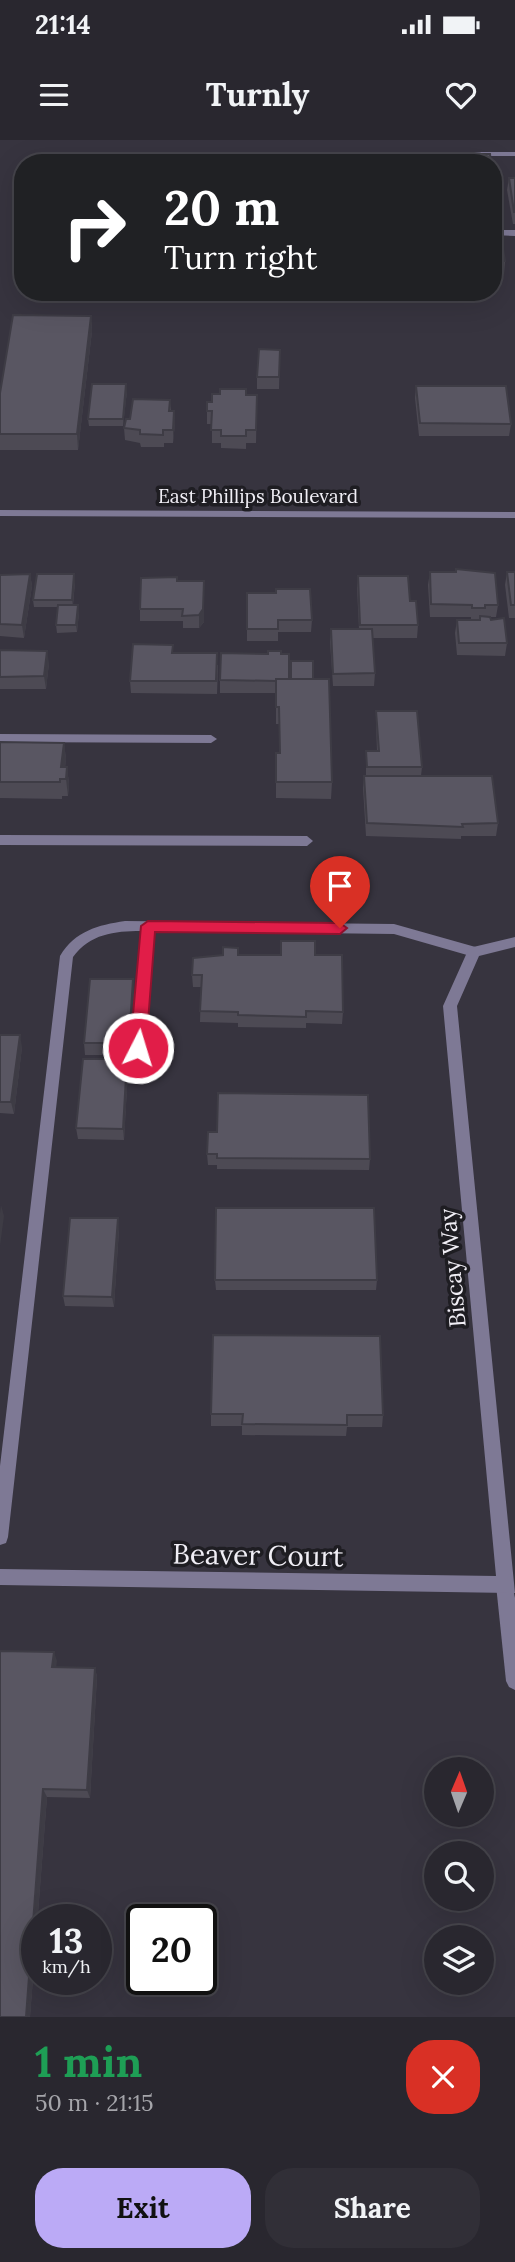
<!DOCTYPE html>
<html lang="en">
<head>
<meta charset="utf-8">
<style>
	:root { --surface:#29272f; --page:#312f37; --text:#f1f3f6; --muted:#a5a5aa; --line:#45444b; --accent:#bbaaf6 }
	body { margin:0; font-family:Lora,serif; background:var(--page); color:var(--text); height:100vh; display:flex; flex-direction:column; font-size:26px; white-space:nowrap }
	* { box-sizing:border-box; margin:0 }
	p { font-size:23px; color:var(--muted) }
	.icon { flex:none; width:38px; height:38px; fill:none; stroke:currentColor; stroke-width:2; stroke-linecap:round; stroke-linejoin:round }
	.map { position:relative; height:1877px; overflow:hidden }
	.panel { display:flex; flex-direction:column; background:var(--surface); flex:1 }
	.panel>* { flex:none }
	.banner { position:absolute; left:14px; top:14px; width:488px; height:147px; border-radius:28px; box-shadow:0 7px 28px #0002,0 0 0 2px var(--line); background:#202124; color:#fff; overflow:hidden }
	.needle { width:46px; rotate:2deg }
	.tools { position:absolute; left:424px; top:1617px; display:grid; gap:14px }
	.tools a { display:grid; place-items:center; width:70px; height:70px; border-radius:50%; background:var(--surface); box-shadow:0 7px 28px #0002,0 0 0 2px var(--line); font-size:35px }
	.speed { position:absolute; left:21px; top:1764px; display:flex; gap:14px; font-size:35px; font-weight:700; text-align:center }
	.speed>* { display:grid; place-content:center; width:91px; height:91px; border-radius:50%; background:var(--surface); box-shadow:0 7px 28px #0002,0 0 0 2px var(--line); line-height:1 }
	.speed small { font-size:18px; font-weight:400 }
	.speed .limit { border:4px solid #111; border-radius:10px; background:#fff; color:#111 }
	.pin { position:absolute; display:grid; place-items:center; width:60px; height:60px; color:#fff; margin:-72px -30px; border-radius:50% 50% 50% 0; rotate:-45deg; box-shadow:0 0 7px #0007 }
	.pin .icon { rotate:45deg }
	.me { position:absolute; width:77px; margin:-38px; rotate:5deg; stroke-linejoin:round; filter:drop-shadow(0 0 5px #0008) }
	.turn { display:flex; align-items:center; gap:24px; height:147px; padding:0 35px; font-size:32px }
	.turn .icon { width:91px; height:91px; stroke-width:2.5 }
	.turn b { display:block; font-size:49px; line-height:60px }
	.round { display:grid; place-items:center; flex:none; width:74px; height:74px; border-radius:28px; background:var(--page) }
	.overview { display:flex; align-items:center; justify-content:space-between; height:119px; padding:0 35px }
	h1 { font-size:42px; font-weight:700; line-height:52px; color:#1e9e55 }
	.action { display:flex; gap:14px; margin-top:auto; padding:14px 35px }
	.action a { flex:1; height:80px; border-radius:28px; background:var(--accent); color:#111; font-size:28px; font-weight:700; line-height:80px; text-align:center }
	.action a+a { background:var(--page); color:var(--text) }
	.status { display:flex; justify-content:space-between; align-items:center; height:49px; padding:0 35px; background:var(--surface); direction:ltr }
	.status svg { height:19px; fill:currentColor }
	header { display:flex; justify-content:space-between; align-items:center; height:91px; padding:0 35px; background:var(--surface); font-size:32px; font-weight:700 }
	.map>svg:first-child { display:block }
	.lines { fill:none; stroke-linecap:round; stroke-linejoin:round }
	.service { fill:#7e7995; fill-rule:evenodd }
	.minor { fill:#7e7995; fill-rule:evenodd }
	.tertiary { fill:#7e7995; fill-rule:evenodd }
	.wall { fill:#4d4a54 }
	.shaded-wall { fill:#3e3c45 }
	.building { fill:#595662; stroke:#3e3c45; stroke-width:2 }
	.route { fill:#e11d48; stroke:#92132f; stroke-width:2 }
	.labels { text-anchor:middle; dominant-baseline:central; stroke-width:7; stroke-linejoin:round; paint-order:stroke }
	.far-street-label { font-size:19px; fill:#f0eef5; stroke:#1e1d22 }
	.street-label { font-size:23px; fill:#f0eef5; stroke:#1e1d22 }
	.near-street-label { font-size:28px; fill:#f0eef5; stroke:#1e1d22 }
</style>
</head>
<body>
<div class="status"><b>21:14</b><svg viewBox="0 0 49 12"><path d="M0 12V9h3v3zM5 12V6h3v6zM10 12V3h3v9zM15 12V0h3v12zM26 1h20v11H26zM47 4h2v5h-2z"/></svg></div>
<header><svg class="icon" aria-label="menu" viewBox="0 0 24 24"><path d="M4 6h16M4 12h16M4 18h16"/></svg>Turnly<svg class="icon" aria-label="heart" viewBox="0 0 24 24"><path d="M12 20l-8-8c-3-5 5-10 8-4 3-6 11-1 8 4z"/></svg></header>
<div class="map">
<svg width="515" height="1877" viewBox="0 0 515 1877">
	<rect width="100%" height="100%" fill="#37343f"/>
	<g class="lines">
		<g class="service">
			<polygon points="398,12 515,12 515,16 401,16 397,14"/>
			<polygon points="515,90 515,96 494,95 494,90"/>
			<polygon points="0,594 211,595 217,599 211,603 0,602"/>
			<polygon points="0,695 307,696 313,701 307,706 0,705"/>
			<path d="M125,781l269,3 85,24 2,4 -7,5 -80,-23 -240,-3 -9,117 -2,4h-10l-2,-4 10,-117c-27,0 -51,3 -68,26l-65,580 -2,6 -6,2v-79l60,-510c15,-25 38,-31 65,-35z"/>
			<polygon points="505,1437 511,1439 515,1458 515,1550 509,1547 506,1541 496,1445 499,1439"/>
		</g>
		<polygon class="minor" points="515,797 515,807 479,816 457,866 515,1453 0,1445 0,1429 496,1436 443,866 469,808"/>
		<polygon class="tertiary" points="0,370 515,372 515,378 0,376"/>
	</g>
	<g class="wall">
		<polygon points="509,38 515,38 515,84 513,84 507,50"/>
		<polygon points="494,91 505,121 504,134 500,134 499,139 494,139"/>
		<polygon points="91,176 92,191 78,310 0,310 0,253"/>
		<polygon points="280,210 279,249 257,249 257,237"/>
		<polygon points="416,246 511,284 509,296 419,296 415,258"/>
		<polygon points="127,251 123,286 89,286 88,279"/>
		<polygon points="246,255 257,255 256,303 246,303 246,309 221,308 221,303 212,303 212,284 207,284 207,262 212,262"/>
		<polygon points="170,260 171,271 174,271 175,283 173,303 164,303 164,307 141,307 140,303 125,300 124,288 130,279"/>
		<polygon points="430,432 498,465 496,477 490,477 491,480 507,503 505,516 457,515 455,493 457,480 471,480 471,477 430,477 428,445"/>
		<polygon points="507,432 515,432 515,478 509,478 505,445"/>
		<polygon points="30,434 32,446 24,498 0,496 0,435"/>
		<polygon points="358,436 410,461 418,485 417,498 372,498 375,533 374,546 333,546 330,502 331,489 359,489 357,448"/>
		<polygon points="177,441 204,453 204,482 199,488 183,488 183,481 140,481 140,469"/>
		<polygon points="75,442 73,465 79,473 77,492 57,493 56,485 58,467 34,467 33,460"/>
		<polygon points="247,453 312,480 311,492 278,492 278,501 247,501"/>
		<polygon points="0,510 49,523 46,549 0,549"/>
		<polygon points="268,514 281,514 289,539 313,539 332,642 331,659 276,658 276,613 280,613 279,584 276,584 276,553 220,553 220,540"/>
		<polygon points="218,525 217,554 131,553 130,541"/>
		<polygon points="376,571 422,627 421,636 498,683 496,696 461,696 461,699 366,696 363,648 364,636 366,636 366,611 377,611 376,583"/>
		<polygon points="0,602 64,603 66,619 65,627 67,627 69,644 68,656 62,656 62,659 0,658"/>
		<polygon points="238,815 315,815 343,872 342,884 306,883 306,888 238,887 238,883 200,882 201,847 193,847 192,835"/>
		<polygon points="134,851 130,915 85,915 84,903"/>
		<polygon points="0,895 22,907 14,974 0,973"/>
		<polygon points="128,931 124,1000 78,999 76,988"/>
		<polygon points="207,1014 370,1019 369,1030 217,1029 217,1025 208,1025"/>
		<polygon points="119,1089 114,1167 65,1166 63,1156"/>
		<polygon points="215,1140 377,1140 376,1150 216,1150"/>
		<polygon points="211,1274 383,1275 382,1287 347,1287 346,1296 242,1295 242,1286 211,1286"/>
		<polygon points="57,1521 56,1527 95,1528 97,1537 90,1658 47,1657 30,1877 0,1877"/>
	</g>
	<g class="shaded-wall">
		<polygon points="91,176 92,191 78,310 77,294"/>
		<polygon points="126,244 127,251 123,286 123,279"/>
		<polygon points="174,271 175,283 173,303 173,290"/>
		<polygon points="30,434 32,446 24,498 22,485"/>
		<polygon points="74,434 75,442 72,467 72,460"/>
		<polygon points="204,453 204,482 199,488 199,475"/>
		<polygon points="78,465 79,473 77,492 76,485"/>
		<polygon points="47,511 49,523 46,549 44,536"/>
		<polygon points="64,603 66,619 64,639 61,627"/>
		<polygon points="67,627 69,644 68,656 66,639"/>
		<polygon points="133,839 134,851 130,915 129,903"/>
		<polygon points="20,895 22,907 14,974 11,962"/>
		<polygon points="127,919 128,931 124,1000 123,989"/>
		<polygon points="1,1065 4,1076 0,1106 0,1073"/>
		<polygon points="118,1078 119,1089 114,1167 112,1157"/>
		<polygon points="54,1512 57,1521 55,1537 52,1527"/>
		<polygon points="95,1528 97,1537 90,1658 87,1650"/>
		<polygon points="43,1649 47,1657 30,1877 26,1877"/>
	</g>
	<g class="building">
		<polygon points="370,14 418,14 419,19 441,19 440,14 490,14 491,23 370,23"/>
		<polygon points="509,38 515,38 515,72 514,72"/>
		<polygon points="494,91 500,91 505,121 500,121 501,127 494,127"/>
		<polygon points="13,175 91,176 77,294 0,294 0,253"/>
		<polygon points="259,209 280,210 279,237 257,237"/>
		<polygon points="92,244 126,244 123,279 88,279"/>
		<polygon points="416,246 506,246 511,284 420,283"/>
		<polygon points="220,249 246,249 246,255 257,255 256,290 246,290 246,296 221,296 221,290 211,290 212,271 207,271 207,262 212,262 212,254 220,254"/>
		<polygon points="133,259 170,260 169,271 174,271 173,290 163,290 163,295 140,294 140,290 124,288 126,279 130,279"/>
		<polygon points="456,429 495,433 498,465 485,465 485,468 472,468 472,465 431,464 430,432 456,432"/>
		<polygon points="507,432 515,432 515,465 511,465"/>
		<polygon points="30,434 22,485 0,484 0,435"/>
		<polygon points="37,434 74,434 72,460 33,460"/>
		<polygon points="358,436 408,436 410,461 416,461 418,485 360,485"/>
		<polygon points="177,437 177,441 204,441 203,469 199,475 182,476 183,469 140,469 141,438"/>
		<polygon points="276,449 310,449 312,480 278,480 278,489 247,489 247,453 276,453"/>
		<polygon points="58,465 78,465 76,485 56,485"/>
		<polygon points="480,476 490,477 491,480 504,478 507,503 459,503 457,480 480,480"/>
		<polygon points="331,489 372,489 375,533 333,534"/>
		<polygon points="133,504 173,505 172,513 217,513 216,541 130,541"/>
		<polygon points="0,510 47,511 44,536 0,537"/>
		<polygon points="268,511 281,511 281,514 289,514 289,539 276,539 276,541 220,540 221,513 268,514"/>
		<rect x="291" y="521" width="22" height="18"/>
		<polygon points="276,539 329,539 332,642 276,642 276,613 280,613 279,567 276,567"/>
		<polygon points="376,571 417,571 422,627 367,627 366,611 379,611"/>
		<polygon points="0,602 64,603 61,627 67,627 66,639 60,639 60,642 0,642"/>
		<polygon points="364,636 492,636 498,683 462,684 463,687 367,683"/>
		<polygon points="281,801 315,801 315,815 342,815 343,872 306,871 306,877 238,875 238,872 200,871 202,835 192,835 193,818 223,815 223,807 238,808 238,815 281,815"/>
		<polygon points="90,839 133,839 129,903 84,903"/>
		<polygon points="0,895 20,895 11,962 0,962"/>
		<polygon points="83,919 127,919 123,989 76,988"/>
		<polygon points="218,953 368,955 370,1019 217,1018 217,1014 207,1014 208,992 217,992"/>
		<polygon points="216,1068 374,1068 377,1140 215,1140"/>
		<polygon points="70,1078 118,1078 112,1157 63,1156"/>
		<polygon points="213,1195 380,1196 383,1275 347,1275 347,1285 242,1284 243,1274 211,1274"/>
		<polygon points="0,1511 54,1512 52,1527 95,1528 87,1650 43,1649 26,1877 0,1877"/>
	</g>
	<polygon class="route" points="148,781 340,783 347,788 340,794 155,792 146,908 138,914 130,908 141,786"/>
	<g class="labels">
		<g class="far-street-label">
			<text x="258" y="356">East Phillips Boulevard</text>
		</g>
		<g class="street-label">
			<text transform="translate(452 1128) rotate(-95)">Biscay Way</text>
		</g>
		<g class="near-street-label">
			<text transform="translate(258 1415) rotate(1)">Beaver Court</text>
		</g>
	</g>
</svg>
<div class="tools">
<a><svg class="needle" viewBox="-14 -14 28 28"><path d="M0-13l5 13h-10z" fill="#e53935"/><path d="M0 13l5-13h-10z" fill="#a5a5aa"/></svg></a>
<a><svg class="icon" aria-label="search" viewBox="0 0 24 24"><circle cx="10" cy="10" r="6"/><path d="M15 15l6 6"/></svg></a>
<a><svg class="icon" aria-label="layers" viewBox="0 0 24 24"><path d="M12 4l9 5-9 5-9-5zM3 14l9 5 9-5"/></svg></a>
</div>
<div class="speed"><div>13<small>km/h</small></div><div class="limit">20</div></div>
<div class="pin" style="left:340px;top:788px;background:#d93025"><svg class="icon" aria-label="arrive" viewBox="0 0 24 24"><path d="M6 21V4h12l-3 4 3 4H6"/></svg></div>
<svg class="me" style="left:138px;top:908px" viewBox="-20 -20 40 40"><circle r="17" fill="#e11d48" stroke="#fff" stroke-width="3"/><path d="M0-11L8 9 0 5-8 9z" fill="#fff"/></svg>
<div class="banner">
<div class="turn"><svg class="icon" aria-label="right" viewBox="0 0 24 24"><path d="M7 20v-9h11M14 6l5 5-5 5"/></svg><div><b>20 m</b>Turn right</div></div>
</div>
</div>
<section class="panel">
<div class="overview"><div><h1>1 min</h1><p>50 m · 21:15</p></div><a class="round" style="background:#d93025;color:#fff"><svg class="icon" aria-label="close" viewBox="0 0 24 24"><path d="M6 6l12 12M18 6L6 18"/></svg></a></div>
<div class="action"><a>Exit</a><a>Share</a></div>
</section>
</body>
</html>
